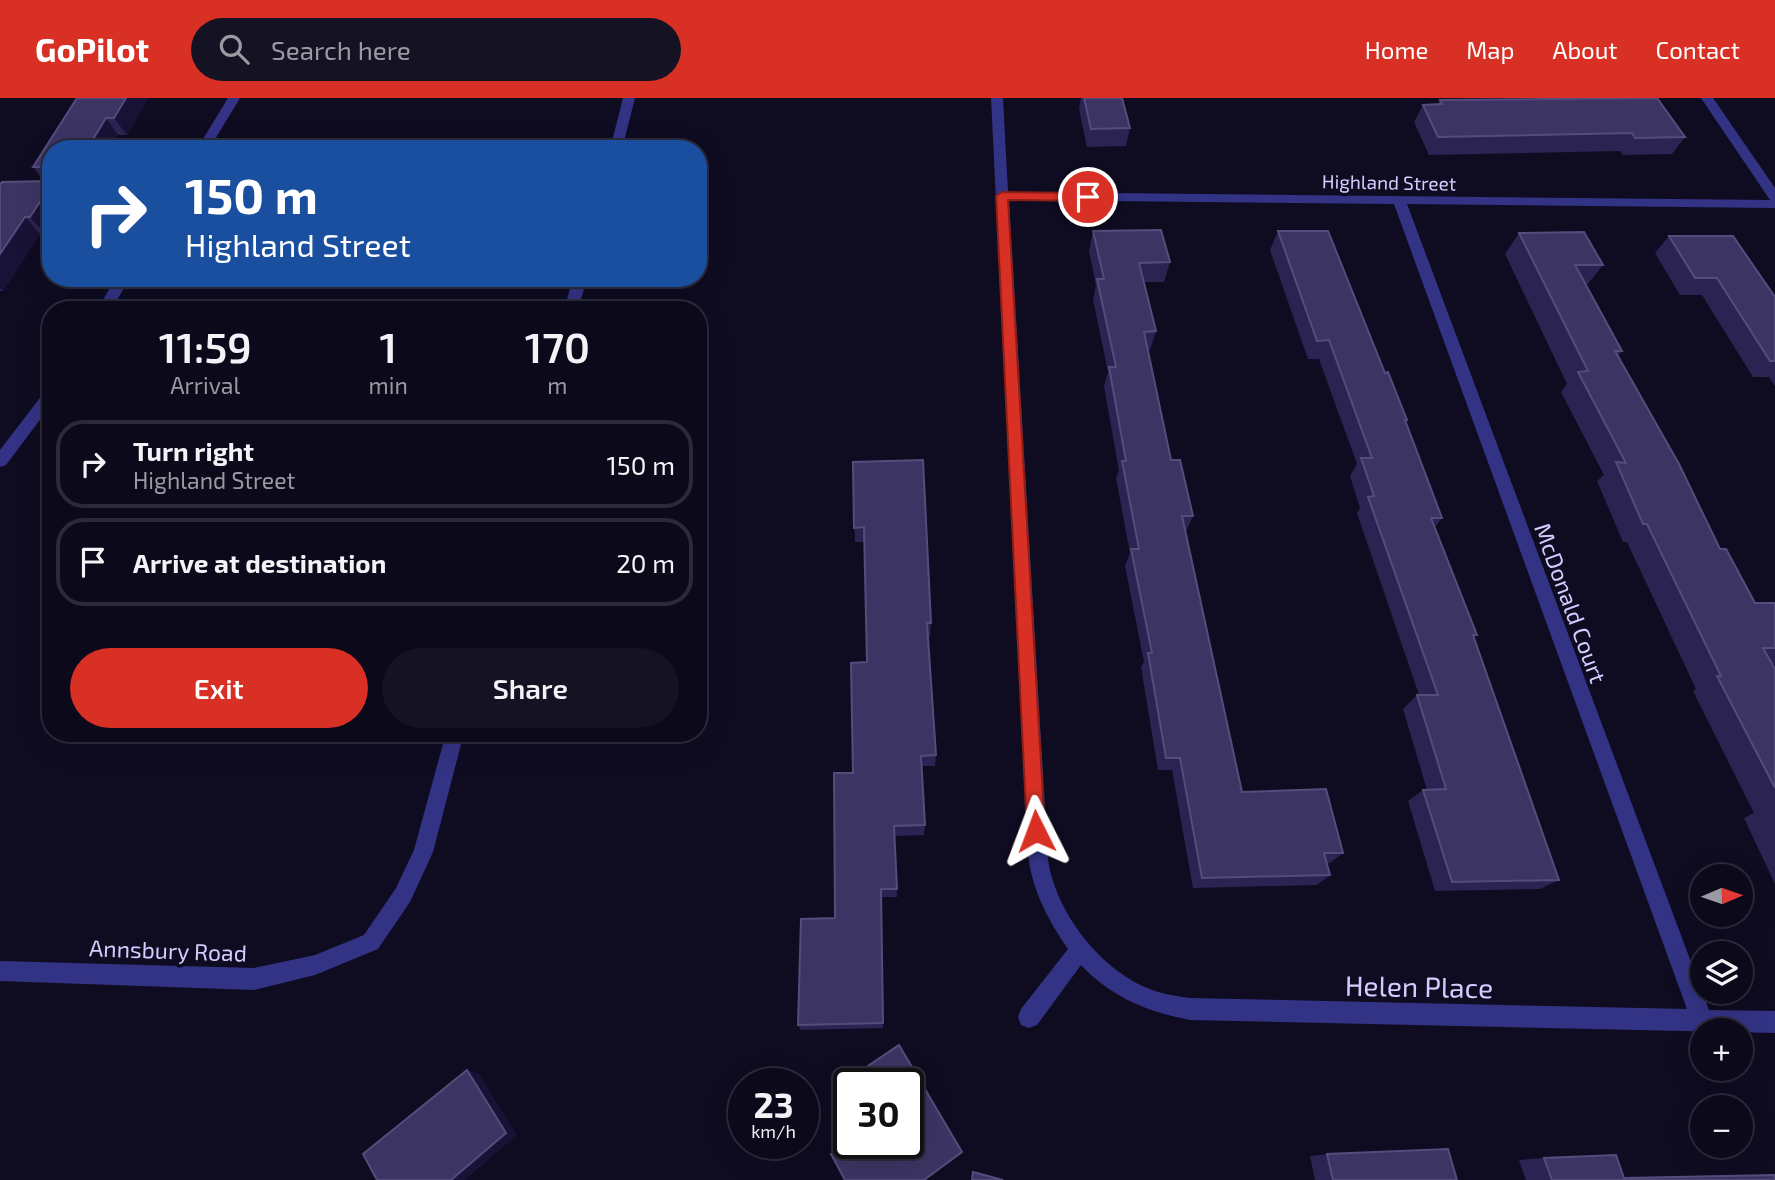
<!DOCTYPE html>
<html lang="en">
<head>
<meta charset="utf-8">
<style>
	:root { --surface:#0b091a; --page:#141223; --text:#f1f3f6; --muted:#9a9aa2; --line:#2b2a39; --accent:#d93025 }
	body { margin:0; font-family:"Exo 2",sans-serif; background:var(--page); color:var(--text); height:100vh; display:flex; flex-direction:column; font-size:26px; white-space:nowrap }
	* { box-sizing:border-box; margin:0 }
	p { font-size:23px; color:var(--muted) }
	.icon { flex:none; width:38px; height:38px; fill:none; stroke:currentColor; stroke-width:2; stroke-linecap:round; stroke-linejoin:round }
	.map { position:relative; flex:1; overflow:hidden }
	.drawer { position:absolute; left:42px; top:203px; width:665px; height:441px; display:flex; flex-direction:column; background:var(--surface); border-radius:28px; box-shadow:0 7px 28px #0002,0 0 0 2px var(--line) }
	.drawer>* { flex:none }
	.banner { position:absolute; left:42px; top:42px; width:665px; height:147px; border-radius:28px; box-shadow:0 7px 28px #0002,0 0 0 2px var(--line); background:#1a4fa0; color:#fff; overflow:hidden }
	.needle { width:46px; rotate:88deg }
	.controls { position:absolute; left:1690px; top:766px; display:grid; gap:14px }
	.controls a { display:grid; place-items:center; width:63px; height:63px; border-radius:50%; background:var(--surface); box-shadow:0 7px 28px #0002,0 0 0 2px var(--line); font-size:35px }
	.speed { position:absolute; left:728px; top:970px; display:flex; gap:14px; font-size:35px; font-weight:700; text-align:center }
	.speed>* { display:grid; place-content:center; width:91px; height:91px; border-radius:50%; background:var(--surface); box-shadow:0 7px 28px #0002,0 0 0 2px var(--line); line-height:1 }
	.speed small { font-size:18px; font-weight:400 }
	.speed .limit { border:4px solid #111; border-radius:10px; background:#fff; color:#111 }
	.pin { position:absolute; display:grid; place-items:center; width:60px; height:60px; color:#fff; margin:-30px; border:4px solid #fff; border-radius:50%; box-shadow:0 2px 7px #0007 }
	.me { position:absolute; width:77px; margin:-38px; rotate:357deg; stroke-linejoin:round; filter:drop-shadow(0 0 5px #0008) }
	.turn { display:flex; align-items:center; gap:24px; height:147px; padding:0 28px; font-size:32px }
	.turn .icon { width:91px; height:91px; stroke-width:2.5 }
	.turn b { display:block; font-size:49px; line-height:60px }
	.eta { display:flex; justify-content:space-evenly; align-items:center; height:119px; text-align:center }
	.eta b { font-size:42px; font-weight:600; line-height:49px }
	.primary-button { display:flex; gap:14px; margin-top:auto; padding:14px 28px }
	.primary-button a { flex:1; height:80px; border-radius:42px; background:var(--accent); color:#fff; font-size:28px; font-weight:600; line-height:80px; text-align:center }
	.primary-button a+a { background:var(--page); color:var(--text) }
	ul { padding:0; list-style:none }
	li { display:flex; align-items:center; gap:21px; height:88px; margin:0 14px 10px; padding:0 14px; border:4px solid var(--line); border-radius:28px }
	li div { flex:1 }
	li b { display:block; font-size:26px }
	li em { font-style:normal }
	header { display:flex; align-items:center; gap:42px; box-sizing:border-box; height:98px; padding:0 35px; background:var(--accent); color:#fff }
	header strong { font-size:33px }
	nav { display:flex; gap:38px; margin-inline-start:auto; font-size:24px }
	.search { width:490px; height:63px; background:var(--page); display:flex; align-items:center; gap:18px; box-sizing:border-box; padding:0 24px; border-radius:38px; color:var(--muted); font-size:26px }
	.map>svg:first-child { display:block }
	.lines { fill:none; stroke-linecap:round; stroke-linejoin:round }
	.minor { fill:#333385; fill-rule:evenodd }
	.wall { fill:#2b2351 }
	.shaded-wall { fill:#181236 }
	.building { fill:#3c3564; stroke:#544d7c; stroke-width:2 }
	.route { fill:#d93025; stroke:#8d1f18; stroke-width:2 }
	.labels { text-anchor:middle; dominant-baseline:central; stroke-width:7; stroke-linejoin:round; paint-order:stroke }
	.far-street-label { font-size:19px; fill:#d1cdff; stroke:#0f0c22 }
	.street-label { font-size:23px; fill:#d1cdff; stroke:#0f0c22 }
	.near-street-label { font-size:28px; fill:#d1cdff; stroke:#0f0c22 }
</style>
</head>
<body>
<header>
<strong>GoPilot</strong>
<div class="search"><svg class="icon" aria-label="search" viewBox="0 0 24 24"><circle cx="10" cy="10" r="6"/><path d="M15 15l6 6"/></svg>Search here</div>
<nav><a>Home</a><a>Map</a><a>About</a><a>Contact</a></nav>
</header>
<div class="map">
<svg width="1775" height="1082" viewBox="0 0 1775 1082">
	<rect width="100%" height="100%" fill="#0f0c22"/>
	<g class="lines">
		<g class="minor">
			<polygon points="228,0 240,0 209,51 197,51"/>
			<polygon points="623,0 635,0 622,51 610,51"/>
			<path d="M991,0h12l5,94 762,8 -69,-102h12l62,90v20l-368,-4 302,806 66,1v22l-585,-13c-42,-8 -79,-23 -109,-55l-44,60 -8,3 -8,-3 -3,-8 3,-8 47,-60c-20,-29 -37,-61 -40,-96zM1009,102l385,4 293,805 -497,-11c-14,-2 -29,-4 -43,-10 -48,-20 -92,-77 -99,-129z"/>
			<polygon points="116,180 130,180 111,212 97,212"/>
			<polygon points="573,180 587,180 578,212 564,212"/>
			<polygon points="51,291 51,307 6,367 0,369 0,352 46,292"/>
			<polygon points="446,635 464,635 433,754 410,804 378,851 315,877 254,892 0,883 0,863 254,870 315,857 364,837 396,790 414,752"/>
		</g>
	</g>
	<g class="wall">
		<polygon points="77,0 148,0 127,37 118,37 110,51 51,51 51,127 45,136 40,136 3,193 0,193 0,87 44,83 33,69"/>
		<polygon points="1081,0 1122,0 1130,30 1126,48 1087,49 1079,11"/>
		<polygon points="1440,2 1685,39 1672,56 1623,57 1620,53 1429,57 1414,24 1423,7 1438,6"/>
		<polygon points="1093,133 1170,164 1164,184 1144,184 1156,233 1150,252 1148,252 1171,362 1193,418 1186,434 1242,694 1343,755 1330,765 1327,765 1330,777 1317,787 1193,790 1172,672 1158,672 1141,569 1144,564 1125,468 1130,455 1116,380 1119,373 1104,288 1108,274 1093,201 1096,187 1089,153"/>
		<polygon points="1278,133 1385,275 1407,322 1406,324 1442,420 1435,429 1477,537 1474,539 1559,782 1540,791 1435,793 1408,703 1423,692 1427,692 1403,611 1417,597 1419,597 1357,415 1360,410 1350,378 1357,366 1319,261 1308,261 1270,152"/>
		<polygon points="1519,135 1603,167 1586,188 1622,253 1618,258 1720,451 1755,505 1775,505 1775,566 1772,566 1775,571 1775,786 1744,720 1754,715 1693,593 1696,591 1627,444 1623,444 1597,383 1604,377 1561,294 1567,286 1505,156"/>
		<polygon points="1669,138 1775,199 1775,288 1769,279 1753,279 1702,197 1680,197 1655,155"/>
		<polygon points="853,364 931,525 930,538 928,538 936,657 935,668 921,668 925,727 924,737 895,738 897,799 881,799 883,930 801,932 798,927 835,820 867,564 864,444 855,444"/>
		<polygon points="1327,1056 1457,1082 1315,1082 1310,1058"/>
		<polygon points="1544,1060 1624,1080 1775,1082 1526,1082 1519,1062"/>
	</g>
	<g class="shaded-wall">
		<polygon points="126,0 148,0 127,37 114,20"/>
		<polygon points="106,20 118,37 110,51 87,51"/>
		<polygon points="51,87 51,127 45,136 30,119"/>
		<polygon points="25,119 40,136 3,193 0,190 0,156"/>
		<polygon points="467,972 479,976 517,1037 465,1082 451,1082"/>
	</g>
	<g class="building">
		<polygon points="77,0 126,0 114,20 106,20 87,51 51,51 51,69 33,69"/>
		<polygon points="1084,0 1122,0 1130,30 1091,31"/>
		<polygon points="1657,0 1685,39 1635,40 1632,35 1438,39 1423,7 1442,6 1440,2"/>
		<polygon points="51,83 51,87 30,119 25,119 0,156 0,87 2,84"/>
		<polygon points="1161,132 1170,164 1139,165 1156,233 1144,234 1171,362 1180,362 1193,418 1182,418 1242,694 1326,691 1343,755 1324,755 1330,777 1202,780 1180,660 1166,660 1148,555 1152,555 1131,451 1139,451 1122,363 1126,363 1109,269 1116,269 1097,181 1104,181 1093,133"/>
		<polygon points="1278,133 1328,133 1385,275 1388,274 1407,322 1405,322 1442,420 1431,420 1477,537 1473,537 1559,782 1452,784 1423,692 1446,691 1417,597 1438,597 1368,399 1374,398 1361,360 1372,360 1329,242 1317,243"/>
		<polygon points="1584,134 1603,167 1575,167 1622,253 1615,253 1679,366 1720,451 1726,451 1755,505 1775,505 1775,550 1763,550 1775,571 1775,690 1717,578 1721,578 1647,426 1643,426 1616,364 1626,365 1578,274 1588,273 1519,135"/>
		<polygon points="1669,138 1733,138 1775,199 1775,263 1770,263 1717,180 1695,180"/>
		<polygon points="923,362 931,525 927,525 936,657 921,658 925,727 894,728 897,791 881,791 883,925 798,927 801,821 835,820 834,675 853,675 851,565 867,564 864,429 854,430 853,364"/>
		<polygon points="899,947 962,1054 924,1082 845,1082 831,1056 849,1044 849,1045 908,1045 908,985 849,985 849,1010 837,989"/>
		<polygon points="467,972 506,1035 451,1082 377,1082 363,1056"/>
		<polygon points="1448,1051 1457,1082 1333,1082 1327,1056"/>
		<polygon points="1616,1057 1624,1080 1775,1077 1775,1082 1552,1082 1544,1060"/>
		<polygon points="973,1074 1003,1082 972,1082"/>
	</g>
	<polygon class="route" points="1002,94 1088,95 1094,99 1088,103 1008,102 1045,733 1042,739 1036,742 1030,739 1027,733 996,98"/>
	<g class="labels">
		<g class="far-street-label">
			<text transform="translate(1389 84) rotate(1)">Highland Street</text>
		</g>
		<g class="street-label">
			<text transform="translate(1571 505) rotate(70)">McDonald Court</text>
			<text transform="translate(168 852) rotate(2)">Annsbury Road</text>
		</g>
		<g class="near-street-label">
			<text transform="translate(1419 888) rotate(1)">Helen Place</text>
		</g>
	</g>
</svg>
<div class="controls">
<a><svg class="needle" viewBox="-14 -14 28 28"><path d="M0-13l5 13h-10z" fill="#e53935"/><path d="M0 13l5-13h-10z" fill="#9a9aa2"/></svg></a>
<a><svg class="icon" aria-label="layers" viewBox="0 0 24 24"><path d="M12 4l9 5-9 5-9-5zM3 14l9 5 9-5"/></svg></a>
<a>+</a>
<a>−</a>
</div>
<div class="speed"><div>23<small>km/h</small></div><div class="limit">30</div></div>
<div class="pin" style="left:1088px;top:99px;background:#d93025"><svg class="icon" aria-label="arrive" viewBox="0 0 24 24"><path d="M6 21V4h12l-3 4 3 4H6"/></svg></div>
<svg class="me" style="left:1036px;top:733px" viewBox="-20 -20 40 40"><path d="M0-17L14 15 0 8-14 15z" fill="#d93025" stroke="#fff" stroke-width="4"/></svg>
<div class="banner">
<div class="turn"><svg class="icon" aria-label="right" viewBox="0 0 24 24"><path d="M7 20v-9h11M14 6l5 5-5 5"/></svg><div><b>150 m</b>Highland Street</div></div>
</div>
<section class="drawer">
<div class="eta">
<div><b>11:59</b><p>Arrival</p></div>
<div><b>1</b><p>min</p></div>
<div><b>170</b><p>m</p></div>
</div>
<ul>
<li><svg class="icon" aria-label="right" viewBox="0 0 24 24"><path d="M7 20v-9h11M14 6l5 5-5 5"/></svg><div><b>Turn right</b><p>Highland Street</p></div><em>150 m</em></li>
<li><svg class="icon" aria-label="arrive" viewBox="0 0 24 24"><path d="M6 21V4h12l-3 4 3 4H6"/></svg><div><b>Arrive at destination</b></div><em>20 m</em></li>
</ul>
<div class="primary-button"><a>Exit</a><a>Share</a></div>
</section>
</div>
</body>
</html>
